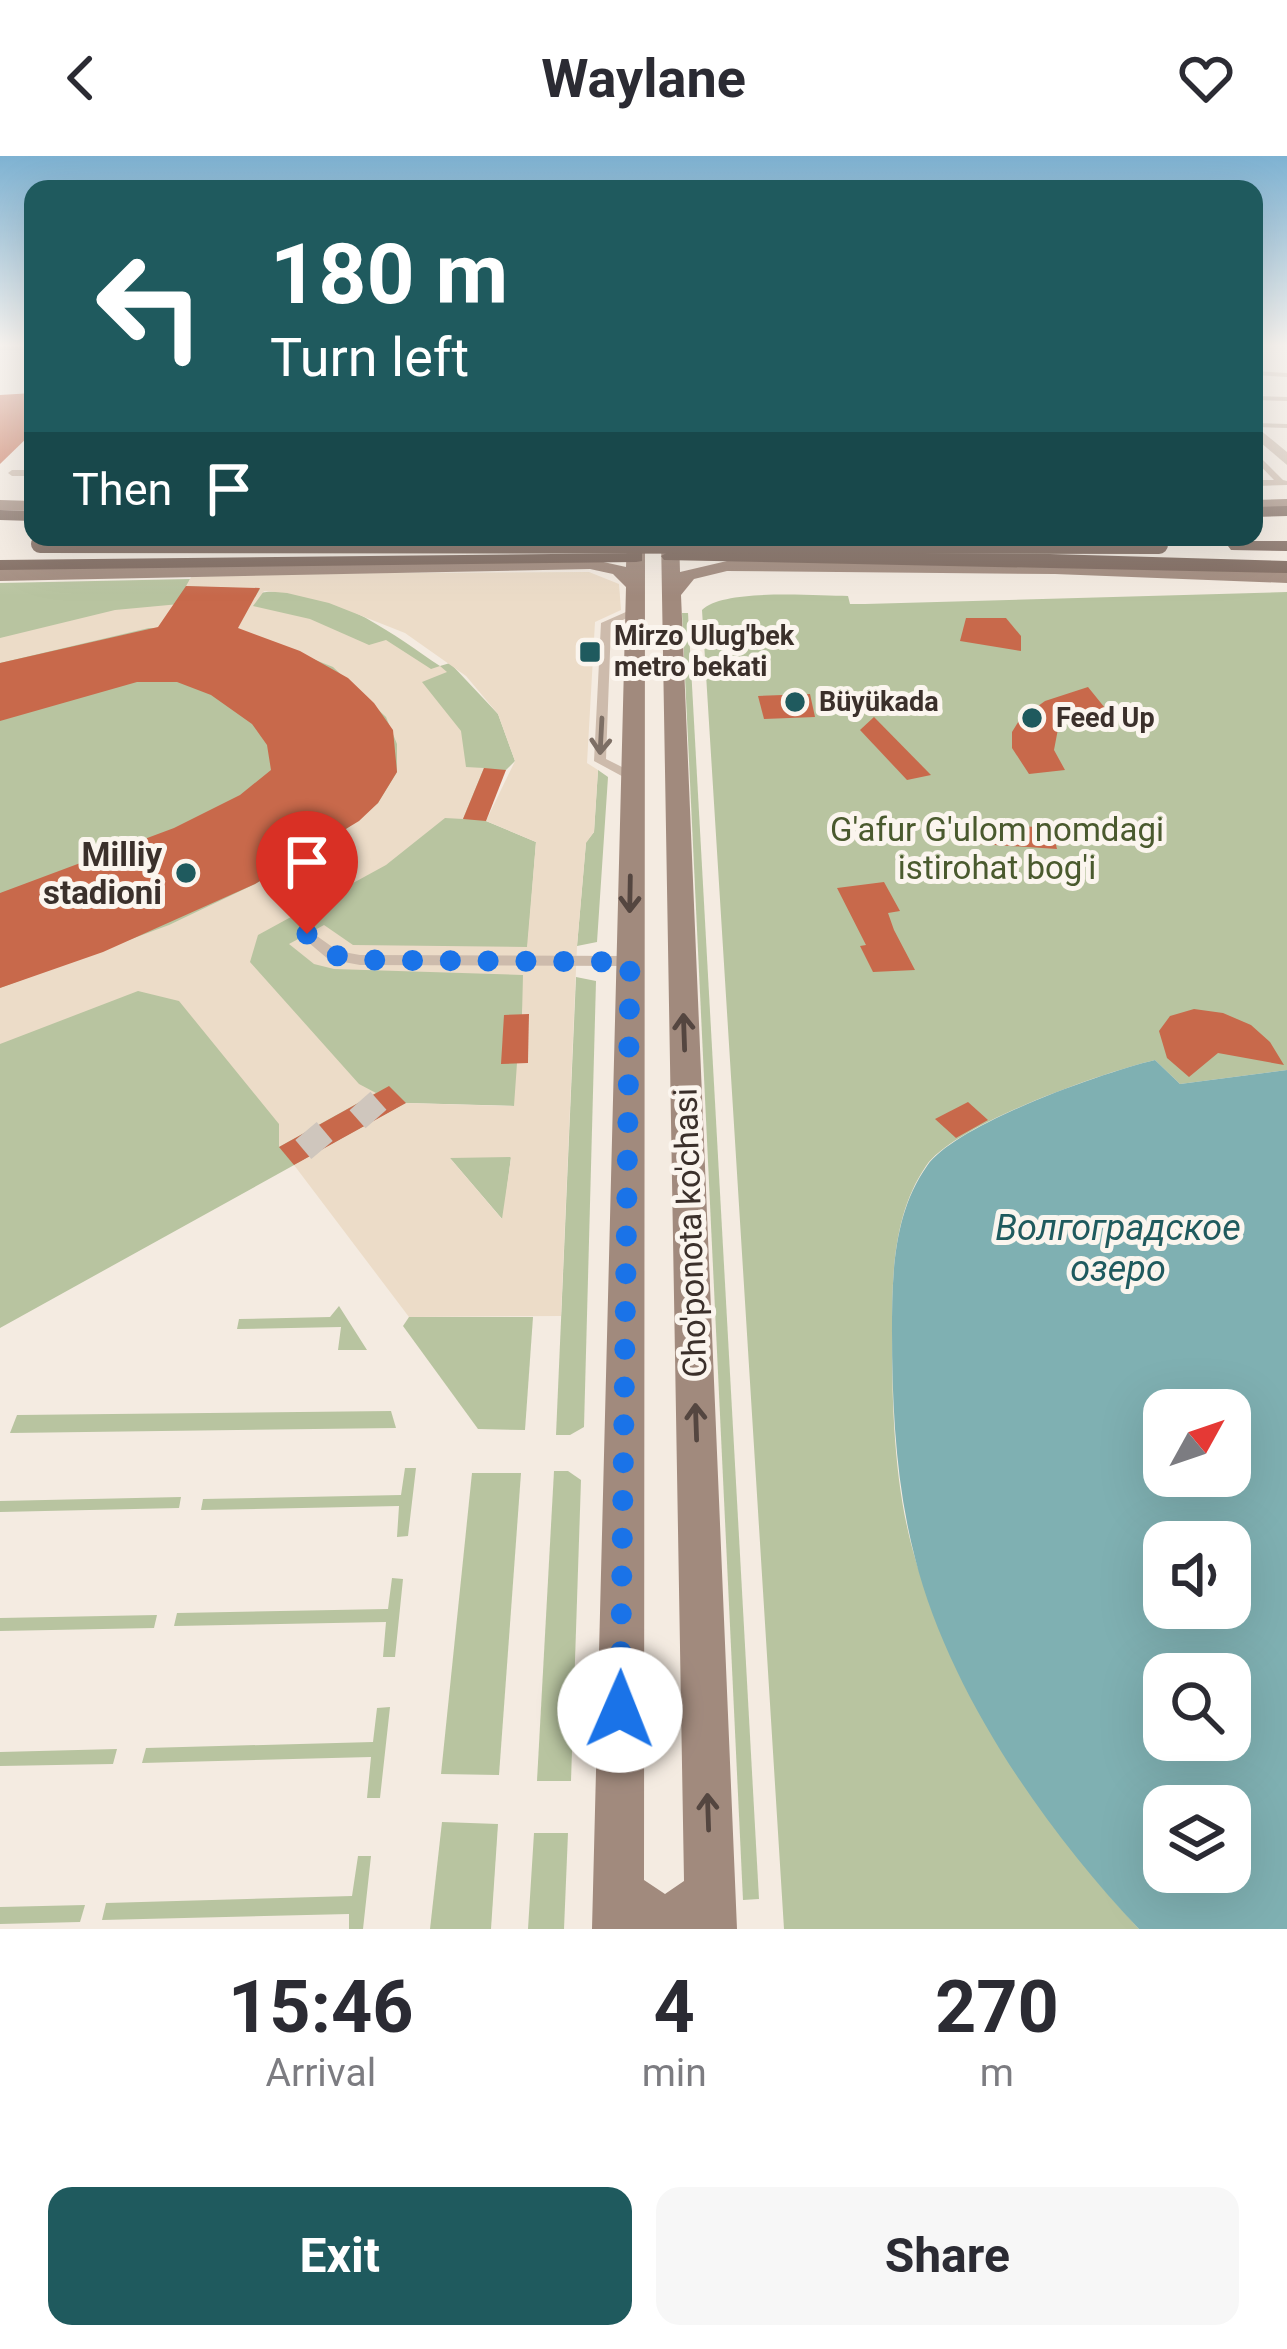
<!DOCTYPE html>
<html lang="en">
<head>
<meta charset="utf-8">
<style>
	:root { --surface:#fff; --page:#f7f7f7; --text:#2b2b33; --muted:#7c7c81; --accent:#1f5a5e }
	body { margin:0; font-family:Roboto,sans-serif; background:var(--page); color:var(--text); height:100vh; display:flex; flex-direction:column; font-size:45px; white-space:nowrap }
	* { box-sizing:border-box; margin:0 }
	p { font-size:39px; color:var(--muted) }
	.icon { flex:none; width:66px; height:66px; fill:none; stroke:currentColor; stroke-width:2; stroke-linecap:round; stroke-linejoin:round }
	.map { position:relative; height:1773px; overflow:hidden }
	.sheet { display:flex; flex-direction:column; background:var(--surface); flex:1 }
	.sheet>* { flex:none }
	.guide { position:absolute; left:24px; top:24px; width:1239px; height:366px; border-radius:24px; box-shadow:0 12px 48px #0002; background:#1f5a5e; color:#fff; overflow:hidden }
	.needle { width:78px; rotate:50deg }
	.tools { position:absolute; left:1143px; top:1233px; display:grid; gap:24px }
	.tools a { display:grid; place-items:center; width:108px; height:108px; border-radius:24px; background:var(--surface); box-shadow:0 12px 48px #0002; font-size:60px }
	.pin { position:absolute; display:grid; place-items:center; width:102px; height:102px; color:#fff; margin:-123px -51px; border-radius:50% 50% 50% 0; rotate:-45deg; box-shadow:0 0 12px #0007 }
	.pin .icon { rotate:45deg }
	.me { position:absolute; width:132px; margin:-66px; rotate:1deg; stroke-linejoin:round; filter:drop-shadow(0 0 9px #0008) }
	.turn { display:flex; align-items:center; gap:42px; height:252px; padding:0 48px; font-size:54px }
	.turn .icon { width:156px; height:156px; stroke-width:2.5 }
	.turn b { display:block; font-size:84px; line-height:102px }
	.then { display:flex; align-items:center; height:114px; padding:0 48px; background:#0003; gap:24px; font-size:45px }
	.eta { display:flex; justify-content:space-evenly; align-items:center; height:204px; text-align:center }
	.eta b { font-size:72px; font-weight:700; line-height:84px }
	.button { display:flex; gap:24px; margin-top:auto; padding:24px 48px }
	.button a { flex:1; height:138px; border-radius:24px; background:var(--accent); color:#fff; font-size:48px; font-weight:700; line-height:138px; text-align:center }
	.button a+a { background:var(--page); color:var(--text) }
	header { display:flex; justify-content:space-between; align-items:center; height:156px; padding:0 48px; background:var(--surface); font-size:54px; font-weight:700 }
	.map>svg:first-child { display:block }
	.green { fill:#b8c4a0 }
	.plaza { fill:#ecdcc8; fill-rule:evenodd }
	.water { fill:#7fb0b2; fill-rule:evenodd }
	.building { fill:#c8694b }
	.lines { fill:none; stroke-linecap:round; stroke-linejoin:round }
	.street-tunnel { stroke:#cfc6bd; stroke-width:28; stroke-dasharray:28 15; stroke-linecap:butt }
	.lane { fill:#cdbbac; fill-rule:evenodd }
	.street { fill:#cdbbac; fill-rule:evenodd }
	.secondary { fill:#a18a7d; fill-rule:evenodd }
	.primary { fill:#7d675c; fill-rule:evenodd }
	.primary-bridge { stroke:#7d675c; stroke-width:18 }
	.oneway { stroke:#7d6f65 }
	.oneway2 { stroke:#544640 }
	.route { stroke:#1a73e8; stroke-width:21; stroke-dasharray:0 37.8 }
	.poi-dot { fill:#1f5a5e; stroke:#fbf5ee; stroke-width:4.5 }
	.labels { text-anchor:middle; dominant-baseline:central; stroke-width:10; stroke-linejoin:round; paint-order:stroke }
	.far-poi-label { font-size:27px; font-weight:bold; fill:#3b302b; stroke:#fbf5ee; text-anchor:start }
	.park-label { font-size:33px; fill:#4a5a2e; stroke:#fbf5ee }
	.poi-label { font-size:33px; font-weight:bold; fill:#3b302b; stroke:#fbf5ee; text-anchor:end }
	.street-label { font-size:33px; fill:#3b302b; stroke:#fbf5ee }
	.water-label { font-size:36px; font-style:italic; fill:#1f5a5e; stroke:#fbf5ee }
</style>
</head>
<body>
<header><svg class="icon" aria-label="back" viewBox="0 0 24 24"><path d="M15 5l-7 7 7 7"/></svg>Waylane<svg class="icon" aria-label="heart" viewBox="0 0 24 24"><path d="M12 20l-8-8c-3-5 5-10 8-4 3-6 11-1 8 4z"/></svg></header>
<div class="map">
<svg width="1287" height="1773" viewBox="0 0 1287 1773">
	<rect width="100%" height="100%" fill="#f4ebe1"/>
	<g class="green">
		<path d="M190,423l-3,7 74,2 -2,5c68,-11 133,41 181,73l10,-3 48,51 17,47 -9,9h-15l-5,51 50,21 -21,264 -109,-3 -406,225v-745z"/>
		<path d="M1287,436v478l-107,14 -25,-24c-51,12 -200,64 -229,106 -33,48 -34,110 -34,167 0,73 2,154 23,225 6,23 19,46 28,68 47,115 111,211 196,303h-355l-82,-1319c22,-22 114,-14 146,-14l2,8h15z"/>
		<polygon points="682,457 688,457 759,1743 743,1744"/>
		<polygon points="598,614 608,621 597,786 577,790 586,686 594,676"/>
		<polygon points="576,821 596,825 584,1271 570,1279 556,1279"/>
		<polygon points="449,1001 511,1001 503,1064"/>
		<polygon points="339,1150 367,1194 338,1194 341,1171 237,1173 239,1163 330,1161"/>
		<polygon points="409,1161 533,1161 525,1274 478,1273 403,1170"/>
		<polygon points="391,1255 396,1272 10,1277 17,1259"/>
		<polygon points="405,1312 416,1312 408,1380 397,1381 399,1350 201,1354 203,1343 401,1339"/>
		<polygon points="554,1315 568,1315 581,1324 571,1625 537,1625"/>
		<polygon points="472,1317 521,1317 499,1619 441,1618"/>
		<polygon points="181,1341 179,1352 0,1356 0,1345"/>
		<polygon points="392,1422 403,1423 395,1501 383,1501 386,1466 174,1470 177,1457 388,1453"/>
		<polygon points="157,1459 154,1472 0,1475 0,1462"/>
		<polygon points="390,1551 380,1642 367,1642 371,1601 142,1607 146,1592 373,1586 377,1552"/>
		<polygon points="117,1593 113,1608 0,1610 0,1596"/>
		<polygon points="442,1666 498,1668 491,1773 430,1773"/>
		<polygon points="534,1677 568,1677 564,1773 528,1773"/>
		<polygon points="358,1700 371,1700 363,1773 349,1773 349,1758 102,1764 106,1747 352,1740"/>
		<polygon points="85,1749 80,1766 0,1768 0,1751"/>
	</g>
	<path class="plaza" d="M589,416l30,12 2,26 -26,12 -8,141 11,7 -4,62 -8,11 -9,103 -16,370 -152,1 -115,-152 112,-62 108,3 3,-43 11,-1 1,-47h-7l1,-40 -189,-6 -20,-5 -25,-20 35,-19 29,20 174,2 9,-105 -50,-21 29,-60 -17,-47 -32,-38 -61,-43 -76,-30 -42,-10 -23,-2 -11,15 57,13 59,26 17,-5 45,29 9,-3 7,6 -25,10 39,49 5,36 18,1 -21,51 -18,-1 -59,47 -128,70 -8,27 109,122 17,9 -97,54v-23l-100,-123 -41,-10 -138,53v-56l169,-63 86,-41 79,-45 44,-36 19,-31v-28l-11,-27 -53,-50 -88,-35 -96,-4 -149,35v-25l115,-28 140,-13 5,-8 -74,-3 7,-12zM510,1001l1,1 -9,61 -52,-61z"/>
	<path class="water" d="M1155,904l25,24 107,-14v859h-148c-94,-99 -190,-237 -224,-371 -19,-73 -23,-151 -23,-226 0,-56 1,-118 35,-166 29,-42 177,-94 228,-106zM1164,1254h66v66h-66zM1230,1386v66h-66v-66zM1164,1518h66v66h-66zM1164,1650h66v66h-66z"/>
	<g class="building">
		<polygon points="33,237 33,276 0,308 0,239"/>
		<polygon points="186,430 260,432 238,472 300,495 348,522 374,547 393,574 397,616 378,647 359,665 255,728 103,796 0,832 0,737 174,672 240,639 271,614 267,589 252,568 211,539 177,526 137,526 0,565 0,507 158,471"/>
		<polygon points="966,462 1006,462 1021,480 1021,495 960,485"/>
		<polygon points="1088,531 1105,552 1073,560 1058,573 1054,594 1065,614 1029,618 1012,592 1012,576 1020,563 1045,545"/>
		<polygon points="810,538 815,561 764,563 758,540"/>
		<polygon points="874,561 931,619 907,624 860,574"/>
		<polygon points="484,612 506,614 486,665 463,663"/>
		<polygon points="976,667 1052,672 1057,693 979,688"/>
		<polygon points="884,726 900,755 888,757 894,774 915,814 873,816 860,790 866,789 837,732"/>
		<polygon points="1194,853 1223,857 1251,869 1270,886 1284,909 1218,897 1189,921 1167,902 1159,875 1170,860"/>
		<polygon points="529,858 528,907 501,908 504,859"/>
		<polygon points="389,930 406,947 294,1009 279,991"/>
		<polygon points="968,946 988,964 956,982 935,963"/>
	</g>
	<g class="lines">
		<g class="street-tunnel">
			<polyline points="360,945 376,963"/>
			<polyline points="306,975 322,994"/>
		</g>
		<g class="lane">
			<rect x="0" y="191" width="33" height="3"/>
			<polygon points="1254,215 1287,217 1287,221 1254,219"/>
			<polygon points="1254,240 1287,241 1287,245 1254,244"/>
			<polygon points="1254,267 1287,268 1287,272 1254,271"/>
			<polygon points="1254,295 1283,324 1287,325 1287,329 1254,330 1254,324 1274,324 1254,303"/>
			<polygon points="33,314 33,320 12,320 8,317 12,314"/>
			<polygon points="635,452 639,453 639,457 611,469 606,603 636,618 636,624 631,625 594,605 601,467"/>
			<polygon points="307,773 338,795 360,799 630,800 638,805 630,810 360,809 328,803 302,781 299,778 302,775"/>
		</g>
		<polygon class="street" points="1254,269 1287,296 1287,309 1254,281"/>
		<g class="secondary">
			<polygon points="1287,343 1287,353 1254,354 1254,344"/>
			<polygon points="0,344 33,345 33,355 0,354"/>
			<polygon points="627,381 645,381 644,1724 665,1738 684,1725 661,381 679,381 680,416 727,405 1055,406 1287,415 1287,427 1055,418 727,415 694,423 681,439 737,1773 592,1773 626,431 613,418 590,413 0,425 0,413 590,403 626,411"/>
		</g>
		<g class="primary">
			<polygon points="1287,350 1287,360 1254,361 1254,351"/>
			<polygon points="0,354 33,355 33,365 0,364"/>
			<polygon points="1237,385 1287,385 1287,395 1231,394 1228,390"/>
			<polygon points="670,395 1050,398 1287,405 1287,417 664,404 661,400"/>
			<polygon points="642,397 642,405 636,406 0,414 0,404"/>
		</g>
		<polyline class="primary-bridge" points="40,388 1159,389"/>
	</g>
	<defs><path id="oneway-shaft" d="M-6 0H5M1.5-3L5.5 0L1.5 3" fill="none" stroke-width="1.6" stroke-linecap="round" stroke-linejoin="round" transform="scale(3)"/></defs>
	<use class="oneway" href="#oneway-shaft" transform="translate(601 580) rotate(93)"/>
	<g class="oneway2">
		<use href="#oneway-shaft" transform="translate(630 738) rotate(91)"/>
		<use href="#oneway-shaft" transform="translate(684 876) rotate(-92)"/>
		<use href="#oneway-shaft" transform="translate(696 1266) rotate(-92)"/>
		<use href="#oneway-shaft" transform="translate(708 1656) rotate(-92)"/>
	</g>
	<linearGradient id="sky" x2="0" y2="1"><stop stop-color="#7eb2d2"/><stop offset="0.43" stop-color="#faf6f2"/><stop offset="1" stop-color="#faf6f2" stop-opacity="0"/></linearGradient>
	<rect width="1287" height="440" fill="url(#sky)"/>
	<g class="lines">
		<polyline class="route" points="307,778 333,799 360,804 630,806 620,1554"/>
	</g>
	<g class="poi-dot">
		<rect x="578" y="484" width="24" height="24" rx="6"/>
		<circle cx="795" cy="546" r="12"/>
		<circle cx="1032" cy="562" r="12"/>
		<circle cx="186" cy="717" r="12"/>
	</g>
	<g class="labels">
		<g class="far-poi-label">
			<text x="614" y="480">Mirzo Ulug'bek<tspan x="614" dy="31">metro bekati</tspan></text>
			<text x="819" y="546">Büyükada</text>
			<text x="1056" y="562">Feed Up</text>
		</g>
		<g class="park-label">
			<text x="997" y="673">G'afur G'ulom nomdagi<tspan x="997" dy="38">istirohat bog'i</tspan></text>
		</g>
		<g class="poi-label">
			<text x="162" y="698">Milliy<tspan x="162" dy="38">stadioni</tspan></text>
		</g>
		<g class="street-label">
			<text transform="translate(690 1077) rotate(-92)">Cho'ponota ko'chasi</text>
		</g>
		<g class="water-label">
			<text x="1118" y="1072">Волгоградское<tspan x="1118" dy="41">озеро</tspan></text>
		</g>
	</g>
</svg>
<div class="tools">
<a><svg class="needle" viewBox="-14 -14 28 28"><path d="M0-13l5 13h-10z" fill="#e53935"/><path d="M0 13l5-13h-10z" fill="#7c7c81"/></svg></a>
<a><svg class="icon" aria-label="sound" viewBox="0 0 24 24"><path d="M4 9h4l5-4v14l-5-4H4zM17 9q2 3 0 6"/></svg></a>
<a><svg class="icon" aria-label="search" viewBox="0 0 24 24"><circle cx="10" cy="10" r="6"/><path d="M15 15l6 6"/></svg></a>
<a><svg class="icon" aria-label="layers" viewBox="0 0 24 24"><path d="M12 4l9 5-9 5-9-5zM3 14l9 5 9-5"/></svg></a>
</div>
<div class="pin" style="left:307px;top:778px;background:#d93025"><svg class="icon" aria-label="arrive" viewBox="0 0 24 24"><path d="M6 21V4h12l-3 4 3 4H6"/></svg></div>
<svg class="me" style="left:620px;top:1554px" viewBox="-20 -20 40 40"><circle r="19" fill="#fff"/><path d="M0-13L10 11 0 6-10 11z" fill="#1a73e8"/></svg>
<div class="guide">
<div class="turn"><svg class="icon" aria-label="left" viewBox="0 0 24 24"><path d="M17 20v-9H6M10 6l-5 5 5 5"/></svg><div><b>180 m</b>Turn left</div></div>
<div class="then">Then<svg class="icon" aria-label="arrive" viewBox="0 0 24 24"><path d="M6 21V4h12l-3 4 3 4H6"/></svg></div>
</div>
</div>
<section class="sheet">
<div class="eta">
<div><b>15:46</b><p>Arrival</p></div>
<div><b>4</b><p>min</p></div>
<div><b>270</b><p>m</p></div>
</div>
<div class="button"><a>Exit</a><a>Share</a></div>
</section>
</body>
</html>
